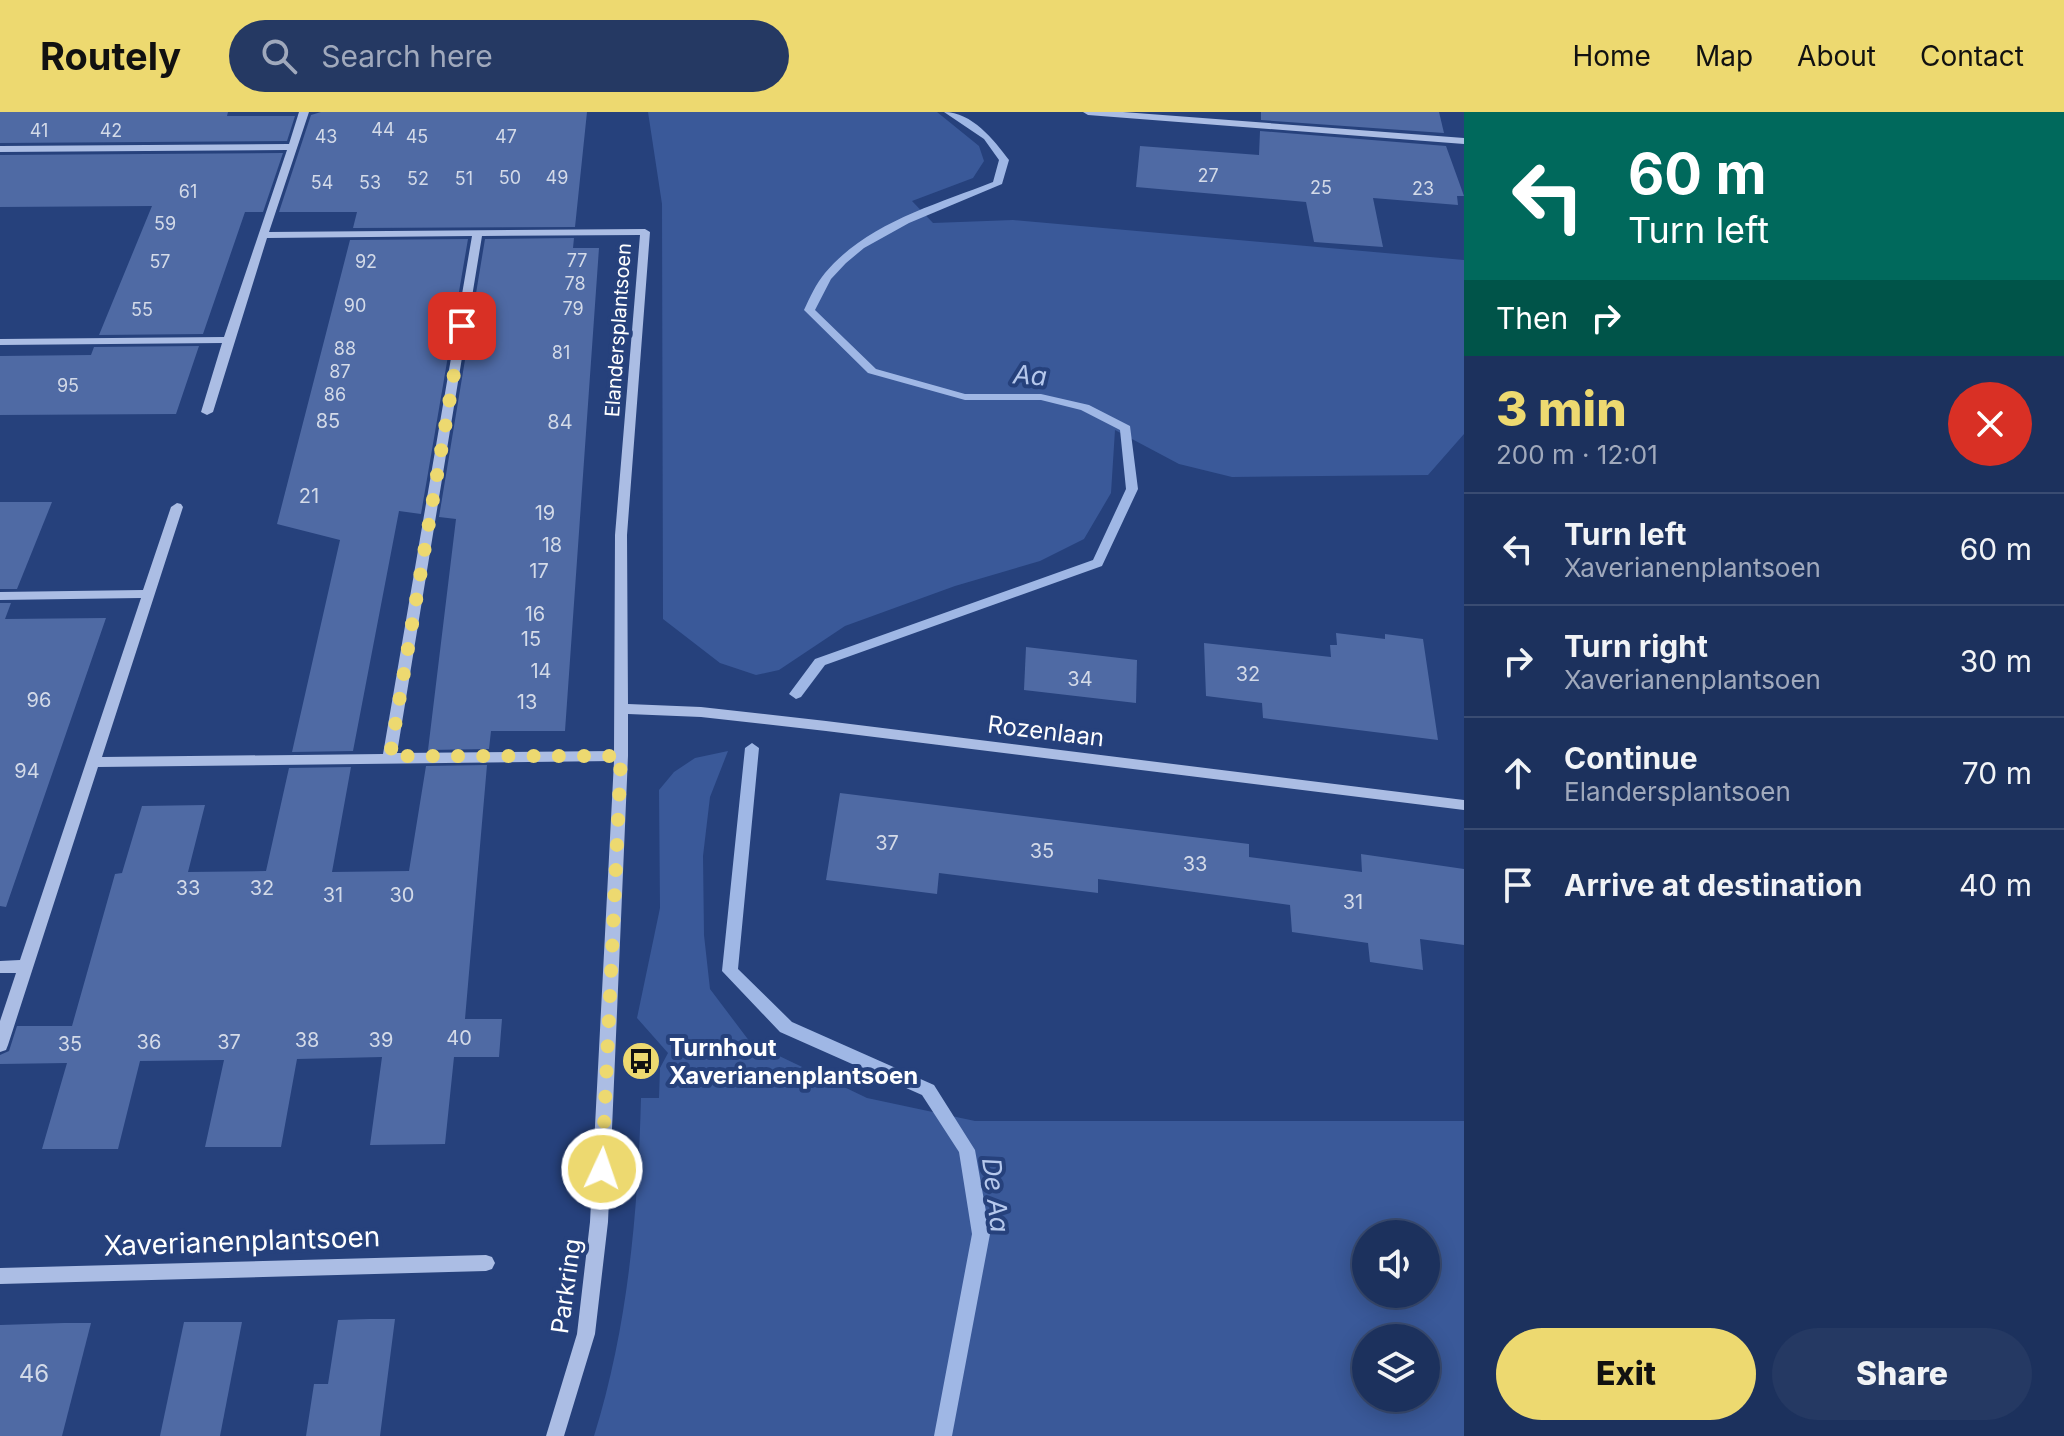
<!DOCTYPE html>
<html lang="en">
<head>
<meta charset="utf-8">
<style>
	:root { --surface:#1c315d; --page:#253963; --text:#f1f3f6; --muted:#a0a9bc; --line:#3a4c72; --accent:#edd970 }
	body { margin:0; font-family:Inter,sans-serif; background:var(--page); color:var(--text); height:100vh; display:flex; flex-direction:column; font-size:30px; white-space:nowrap }
	* { box-sizing:border-box; margin:0 }
	p { font-size:26px; color:var(--muted) }
	.icon { flex:none; width:44px; height:44px; fill:none; stroke:currentColor; stroke-width:2; stroke-linecap:round; stroke-linejoin:round }
	.map { position:relative; flex:1; overflow:hidden }
	.panel { display:flex; flex-direction:column; background:var(--surface); width:600px }
	.panel>* { flex:none }
	.top-card { background:#00695c; color:#fff; overflow:hidden }
	.buttons { position:absolute; left:1352px; top:1108px; display:grid; gap:16px }
	.buttons a { display:grid; place-items:center; width:88px; height:88px; border-radius:50%; background:var(--surface); box-shadow:0 4px 20px #0003,0 0 0 2px var(--line); font-size:40px }
	.pin { position:absolute; display:grid; place-items:center; width:68px; height:68px; color:#fff; margin:-34px; border-radius:16px; box-shadow:0 4px 12px #0006 }
	.me { position:absolute; width:88px; margin:-44px; rotate:3deg; stroke-linejoin:round; filter:drop-shadow(0 0 6px #0008) }
	.turn { display:flex; align-items:center; gap:28px; height:168px; padding:0 32px; font-size:36px }
	.turn .icon { width:104px; height:104px; stroke-width:2.5 }
	.turn b { display:block; font-size:56px; line-height:68px }
	.then { display:flex; align-items:center; height:76px; padding:0 32px; background:#0003; gap:16px; font-size:30px }
	.round { display:grid; place-items:center; flex:none; width:84px; height:84px; border-radius:42px; background:var(--page) }
	.headline { display:flex; align-items:center; justify-content:space-between; height:136px; padding:0 32px }
	h1 { font-size:48px; font-weight:800; line-height:60px; color:var(--accent) }
	.primary-button { display:flex; gap:16px; margin-top:auto; padding:16px 32px }
	.primary-button a { flex:1; height:92px; border-radius:48px; background:var(--accent); color:#111; font-size:32px; font-weight:800; line-height:92px; text-align:center }
	.primary-button a+a { background:var(--page); color:var(--text) }
	ul { padding:0; list-style:none }
	li { display:flex; align-items:center; gap:24px; height:112px; padding:0 32px; border-top:2px solid var(--line) }
	li div { flex:1 }
	li b { display:block; font-size:30px }
	li em { font-style:normal }
	header { display:flex; align-items:center; gap:48px; box-sizing:border-box; height:112px; padding:0 40px; background:var(--accent); color:#111 }
	header strong { font-size:38px }
	nav { display:flex; gap:44px; margin-inline-start:auto; font-size:28px }
	.search { width:560px; height:72px; background:var(--page); display:flex; align-items:center; gap:20px; box-sizing:border-box; padding:0 28px; border-radius:44px; color:var(--muted); font-size:30px }
	main { display:flex; flex:1; min-height:0 }
	.map>svg:first-child { display:block }
	.green { fill:#3a5999; fill-rule:evenodd }
	.lines { fill:none; stroke-linecap:round; stroke-linejoin:round }
	.stream { fill:#9fb7e5; fill-rule:evenodd }
	.building { fill:#4f6aa4 }
	.minor { fill:#abbde4; fill-rule:evenodd }
	.route { stroke:#edd970; stroke-width:14; stroke-dasharray:0 25.2 }
	.labels { text-anchor:middle; dominant-baseline:central; stroke-width:8; stroke-linejoin:round; paint-order:stroke }
	.far-number-label { font-size:18px; fill:#d3dae8 }
	.far-street-label { font-size:20px; fill:#fff; stroke:#26417c }
	.number-label { font-size:20px; fill:#d3dae8 }
	.street-label { font-size:24px; fill:#fff; stroke:#26417c }
	.poi-label { font-size:24px; font-weight:bold; fill:#fff; stroke:#26417c; text-anchor:start }
	.near-number-label { font-size:24px; fill:#d3dae8 }
	.water-label { font-size:26px; font-style:italic; fill:#b6c8ec; stroke:#26417c }
	.near-street-label { font-size:28px; fill:#fff; stroke:#26417c }
</style>
</head>
<body>
<header>
<strong>Routely</strong>
<div class="search"><svg class="icon" aria-label="search" viewBox="0 0 24 24"><circle cx="10" cy="10" r="6"/><path d="M15 15l6 6"/></svg>Search here</div>
<nav><a>Home</a><a>Map</a><a>About</a><a>Contact</a></nav>
</header>
<main>
<div class="map">
<svg width="1464" height="1324" viewBox="0 0 1464 1324">
	<rect width="100%" height="100%" fill="#26417c"/>
	<g class="green">
		<polygon points="648,0 937,0 979,34 984,49 973,66 912,89 933,111 1013,108 1464,148 1464,322 1428,363 1232,365 1179,352 1115,318 1111,381 1084,427 1040,449 955,474 845,514 779,558 756,563 720,551 663,507 662,92"/>
		<path d="M728,639l-18,46 -7,59 1,79 6,54 40,53 117,56 108,23h489v315h-870c34,-109 44,-224 47,-338h18l1,-30 8,-15 -31,-35 23,-110 -1,-118 15,-18 21,-14zM1366,1122h60v60h-60zM1366,1226h60v60h-60z"/>
	</g>
	<g class="lines">
		<g class="stream">
			<path d="M944,0c28,0 50,28 65,48l-7,24 -93,39 -45,25 -18,15 -15,16 -16,31 61,59 89,25h76l48,11 41,21 8,63 -36,77 -277,99 -24,32 -5,2 -7,-5 26,-35 278,-99 33,-71 -6,-59 -39,-20 -40,-10h-76l-97,-27 -64,-63c6,-13 12,-26 21,-37 42,-50 110,-68 168,-91l6,-22 -15,-21z"/>
			<polygon points="752,631 759,636 738,857 792,910 934,973 975,1038 990,1122 952,1324 934,1324 972,1122 959,1040 922,983 780,920 722,859 745,636"/>
		</g>
	</g>
	<g class="building">
		<polygon points="0,0 228,0 227,4 295,4 287,29 0,31"/>
		<polygon points="321,0 587,0 575,115 353,116 357,100 279,100 311,3"/>
		<polygon points="1261,0 1439,0 1444,21 1261,8"/>
		<polygon points="1260,19 1446,34 1464,84 1457,84 1458,93 1373,86 1383,135 1314,130 1306,90 1136,75 1140,34 1259,43"/>
		<polygon points="283,41 263,100 245,100 203,222 99,223 152,94 0,95 0,43"/>
		<polygon points="574,126 573,136 599,136 565,619 491,619 489,637 428,638 456,407 439,405 485,127"/>
		<polygon points="468,127 421,402 399,399 353,639 292,640 340,428 277,412 350,128"/>
		<polygon points="199,234 176,302 0,303 0,244 91,243 94,235"/>
		<polygon points="0,390 52,390 17,477 0,477"/>
		<polygon points="0,491 11,491 5,507 106,506 6,795 0,794"/>
		<polygon points="1336,521 1385,527 1385,522 1423,527 1438,628 1263,606 1262,591 1206,584 1204,531 1331,545 1330,533 1337,533"/>
		<polygon points="1026,535 1137,548 1136,591 1024,578"/>
		<polygon points="487,653 465,907 502,907 499,945 454,945 445,1032 370,1033 382,945 297,947 281,1035 205,1035 224,948 140,949 118,1037 42,1037 67,951 0,952 0,943 9,939 17,914 72,914 115,762 122,761 142,694 205,693 188,760 266,759 289,656 351,655 332,760 409,759 426,654"/>
		<polygon points="840,681 1249,732 1249,745 1362,760 1361,742 1464,757 1464,833 1420,827 1423,858 1370,850 1368,831 1292,820 1290,793 1098,767 1098,781 939,761 937,782 826,768"/>
		<polygon points="369,1207 395,1207 380,1324 306,1324 314,1272 328,1272 338,1208"/>
		<polygon points="184,1210 242,1210 220,1324 160,1324"/>
		<polygon points="64,1211 91,1211 62,1324 0,1324 0,1213"/>
	</g>
	<g class="lines">
		<g class="minor">
			<path d="M299,0h10l-40,120 376,-3 5,3 -23,303 1,169 73,3 125,14 638,79v10l-638,-79 -125,-14 -73,-3v42l-20,466 -13,112 -31,102h-18l31,-102 13,-112 24,-461 -516,6 -90,278 -2,5 -6,2v-31l16,-48h-16v-12l20,-1 121,-362 -141,2v-8l143,-2 28,-83 6,-4 4,1 2,3 -81,250 281,-3 89,-518 -205,2 -54,174 -6,3 -6,-3 21,-69 -222,2v-6l224,-2 63,-187 -287,2v-6l289,-2zM640,123l-25,300 -1,216 -217,2 85,-517z"/>
			<polygon points="1083,0 1123,0 1464,26 1464,32 1088,3"/>
			<polygon points="486,1143 492,1145 495,1151 492,1157 486,1159 0,1172 0,1156"/>
		</g>
	</g>
	<g class="lines">
		<polyline class="route" points="462,214 390,644 621,644 602,1057"/>
	</g>
	<defs>
		<symbol id="bus-disc" viewBox="-11 -11 22 22"><circle r="9.5" fill="#edd970" stroke="#26417c"/><path d="M-5-6H5V4H4V6H2V4H-2V6H-4V4H-5ZM-3.5-4V0h7V-4ZM-3.5 1.2v1.5H-2V1.2ZM2 1.2v1.5H3.5V1.2Z" fill="#111"/></symbol>
	</defs>
	<g fill-rule="evenodd">
		<use href="#bus-disc" x="619" y="927" width="44" height="44"/>
	</g>
	<g class="labels">
		<g class="far-number-label">
			<text x="383" y="17">44</text>
			<text x="39" y="18">41</text>
			<text x="111" y="18">42</text>
			<text x="326" y="24">43</text>
			<text x="417" y="24">45</text>
			<text x="506" y="24">47</text>
			<text x="1208" y="63">27</text>
			<text x="510" y="65">50</text>
			<text x="557" y="65">49</text>
			<text x="418" y="66">52</text>
			<text x="464" y="66">51</text>
			<text x="322" y="70">54</text>
			<text x="370" y="70">53</text>
			<text x="1321" y="75">25</text>
			<text x="1423" y="76">23</text>
			<text x="188" y="79">61</text>
			<text x="165" y="111">59</text>
			<text x="577" y="148">77</text>
			<text x="160" y="149">57</text>
			<text x="366" y="149">92</text>
			<text x="575" y="171">78</text>
			<text x="355" y="193">90</text>
			<text x="573" y="196">79</text>
			<text x="142" y="197">55</text>
			<text x="345" y="236">88</text>
			<text x="561" y="240">81</text>
			<text x="340" y="259">87</text>
			<text x="68" y="273">95</text>
			<text x="335" y="282">86</text>
		</g>
		<g class="far-street-label">
			<text transform="translate(618 218) rotate(-86)">Elandersplantsoen</text>
		</g>
		<g class="number-label">
			<text x="328" y="309">85</text>
			<text x="560" y="310">84</text>
			<text x="309" y="384">21</text>
			<text x="545" y="401">19</text>
			<text x="552" y="433">18</text>
			<text x="539" y="459">17</text>
			<text x="535" y="502">16</text>
			<text x="531" y="527">15</text>
			<text x="541" y="559">14</text>
			<text x="1248" y="562">32</text>
			<text x="1080" y="567">34</text>
			<text x="39" y="588">96</text>
			<text x="527" y="590">13</text>
			<text x="27" y="659">94</text>
			<text x="887" y="731">37</text>
			<text x="1042" y="739">35</text>
			<text x="1195" y="752">33</text>
			<text x="188" y="776">33</text>
			<text x="262" y="776">32</text>
			<text x="333" y="783">31</text>
			<text x="402" y="783">30</text>
			<text x="1353" y="790">31</text>
			<text x="459" y="926">40</text>
			<text x="307" y="928">38</text>
			<text x="381" y="928">39</text>
			<text x="149" y="930">36</text>
			<text x="229" y="930">37</text>
			<text x="70" y="932">35</text>
		</g>
		<g class="street-label">
			<text transform="translate(1046 619) rotate(7)">Rozenlaan</text>
			<text transform="translate(566 1174) rotate(-82)">Parkring</text>
		</g>
		<g class="poi-label">
			<text x="669" y="935">Turnhout<tspan x="669" dy="28">Xaverianenplantsoen</tspan></text>
		</g>
		<g class="near-number-label">
			<text x="34" y="1261">46</text>
		</g>
		<g class="water-label">
			<text transform="translate(1030 263) rotate(4)">Aa</text>
			<text transform="translate(996 1083) rotate(83)">De Aa</text>
		</g>
		<g class="near-street-label">
			<text transform="translate(242 1129) rotate(-2)">Xaverianenplantsoen</text>
		</g>
	</g>
</svg>
<div class="buttons">
<a><svg class="icon" aria-label="sound" viewBox="0 0 24 24"><path d="M4 9h4l5-4v14l-5-4H4zM17 9q2 3 0 6"/></svg></a>
<a><svg class="icon" aria-label="layers" viewBox="0 0 24 24"><path d="M12 4l9 5-9 5-9-5zM3 14l9 5 9-5"/></svg></a>
</div>
<div class="pin" style="left:462px;top:214px;background:#d93025"><svg class="icon" aria-label="arrive" viewBox="0 0 24 24"><path d="M6 21V4h12l-3 4 3 4H6"/></svg></div>
<svg class="me" style="left:602px;top:1057px" viewBox="-20 -20 40 40"><circle r="17" fill="#edd970" stroke="#fff" stroke-width="3"/><path d="M0-11L8 9 0 5-8 9z" fill="#fff"/></svg>
</div>
<section class="panel">
<div class="top-card">
<div class="turn"><svg class="icon" aria-label="left" viewBox="0 0 24 24"><path d="M17 20v-9H6M10 6l-5 5 5 5"/></svg><div><b>60 m</b>Turn left</div></div>
<div class="then">Then<svg class="icon" aria-label="right" viewBox="0 0 24 24"><path d="M7 20v-9h11M14 6l5 5-5 5"/></svg></div>
</div>
<div class="headline"><div><h1>3 min</h1><p>200 m · 12:01</p></div><a class="round" style="background:#d93025;color:#fff"><svg class="icon" aria-label="close" viewBox="0 0 24 24"><path d="M6 6l12 12M18 6L6 18"/></svg></a></div>
<ul>
<li><svg class="icon" aria-label="left" viewBox="0 0 24 24"><path d="M17 20v-9H6M10 6l-5 5 5 5"/></svg><div><b>Turn left</b><p>Xaverianenplantsoen</p></div><em>60 m</em></li>
<li><svg class="icon" aria-label="right" viewBox="0 0 24 24"><path d="M7 20v-9h11M14 6l5 5-5 5"/></svg><div><b>Turn right</b><p>Xaverianenplantsoen</p></div><em>30 m</em></li>
<li><svg class="icon" aria-label="ahead" viewBox="0 0 24 24"><path d="M12 20V5M6 11l6-6 6 6"/></svg><div><b>Continue</b><p>Elandersplantsoen</p></div><em>70 m</em></li>
<li><svg class="icon" aria-label="arrive" viewBox="0 0 24 24"><path d="M6 21V4h12l-3 4 3 4H6"/></svg><div><b>Arrive at destination</b></div><em>40 m</em></li>
</ul>
<div class="primary-button"><a>Exit</a><a>Share</a></div>
</section>
</main>
</body>
</html>
